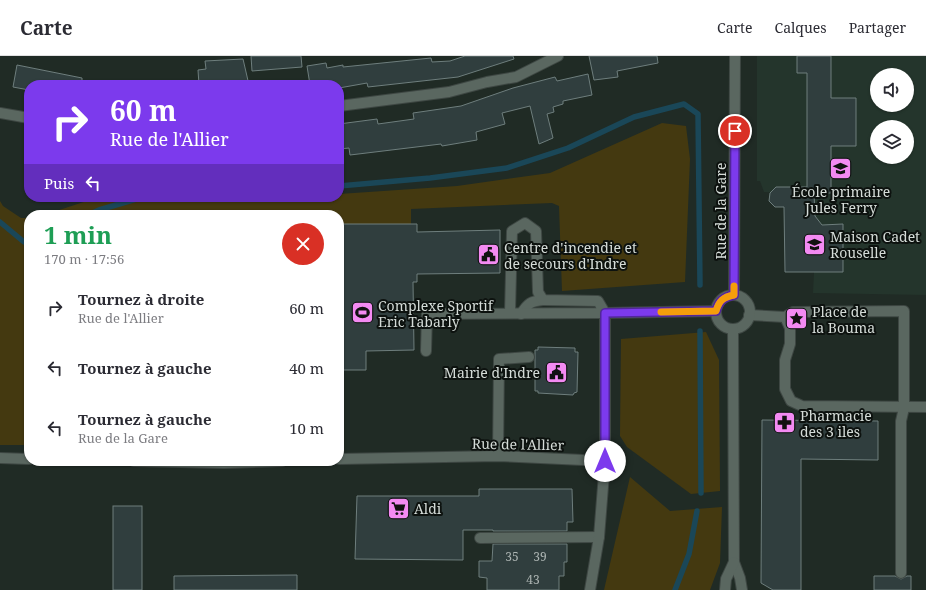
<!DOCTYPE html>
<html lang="fr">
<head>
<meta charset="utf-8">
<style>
	:root { --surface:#fff; --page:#f7f7f7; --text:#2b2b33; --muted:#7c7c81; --line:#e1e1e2 }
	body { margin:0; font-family:"Noto Serif",serif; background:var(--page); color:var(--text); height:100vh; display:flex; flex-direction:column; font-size:15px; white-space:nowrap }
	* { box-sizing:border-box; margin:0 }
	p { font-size:13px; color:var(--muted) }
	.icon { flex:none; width:22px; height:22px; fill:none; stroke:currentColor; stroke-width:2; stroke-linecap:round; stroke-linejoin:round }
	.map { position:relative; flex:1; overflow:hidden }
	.panel { position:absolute; left:24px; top:154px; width:320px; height:256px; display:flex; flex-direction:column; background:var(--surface); border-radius:16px; box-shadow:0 1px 3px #0004 }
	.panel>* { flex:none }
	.guide { position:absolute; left:24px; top:24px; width:320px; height:122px; border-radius:16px; box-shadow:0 1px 3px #0004; background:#7c3aed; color:#fff; overflow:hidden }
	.buttons { position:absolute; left:870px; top:12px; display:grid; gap:8px }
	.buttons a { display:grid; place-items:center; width:44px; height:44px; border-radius:50%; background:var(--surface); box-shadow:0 1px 3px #0004; font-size:20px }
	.pin { position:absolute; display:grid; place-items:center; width:34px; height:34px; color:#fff; margin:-17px; border:2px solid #fff; border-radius:50%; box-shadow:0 1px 4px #0007 }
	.me { position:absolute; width:44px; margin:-22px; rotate:0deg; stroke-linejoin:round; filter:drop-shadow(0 0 3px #0008) }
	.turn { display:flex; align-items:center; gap:14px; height:84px; padding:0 20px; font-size:18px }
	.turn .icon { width:52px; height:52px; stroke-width:2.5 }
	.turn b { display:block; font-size:28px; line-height:34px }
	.then { display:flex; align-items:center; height:38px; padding:0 20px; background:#0003; gap:8px; font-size:15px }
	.round { display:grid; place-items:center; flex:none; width:42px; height:42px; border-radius:21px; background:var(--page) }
	.headline { display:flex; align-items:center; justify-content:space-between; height:68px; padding:0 20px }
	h1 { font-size:24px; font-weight:700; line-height:30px; color:#1e9e55 }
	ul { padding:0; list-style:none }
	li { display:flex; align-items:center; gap:12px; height:60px; padding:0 20px }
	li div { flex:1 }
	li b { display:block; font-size:15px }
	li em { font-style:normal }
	header { display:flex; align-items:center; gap:24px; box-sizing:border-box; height:56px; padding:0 20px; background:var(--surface); border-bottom:1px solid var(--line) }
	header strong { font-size:19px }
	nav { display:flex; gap:22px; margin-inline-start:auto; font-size:14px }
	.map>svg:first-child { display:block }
	.built { fill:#24352c; fill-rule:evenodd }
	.green { fill:#443910 }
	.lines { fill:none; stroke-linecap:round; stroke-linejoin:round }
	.stream { stroke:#1a4758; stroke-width:5.5 }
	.building { fill:#303e3e; stroke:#6e7e7d }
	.lane-casing { stroke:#3e4743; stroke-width:12 }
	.street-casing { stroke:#3e4743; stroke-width:12 }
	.secondary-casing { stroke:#3e4743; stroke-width:12 }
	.lane { stroke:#5a6760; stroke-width:10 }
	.street { stroke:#5a6760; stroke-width:10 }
	.secondary { stroke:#5a6760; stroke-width:10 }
	.route-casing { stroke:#51269a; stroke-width:10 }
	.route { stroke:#7c3aed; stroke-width:7 }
	.slow { stroke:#f59e0b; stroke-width:7 }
	.labels { text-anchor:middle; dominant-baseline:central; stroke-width:4; stroke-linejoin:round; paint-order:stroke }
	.number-label { font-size:12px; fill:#acb4b2 }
	.poi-label { font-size:14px; fill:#d5dcd8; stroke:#0d120f; text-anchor:start }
	.street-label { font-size:14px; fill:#d5dcd8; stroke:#0d120f }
</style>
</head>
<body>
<header>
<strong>Carte</strong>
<nav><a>Carte</a><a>Calques</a><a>Partager</a></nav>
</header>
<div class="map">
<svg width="926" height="534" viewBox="0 0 926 534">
	<rect width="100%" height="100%" fill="#202b25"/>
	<path class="built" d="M757,0h169v239l-113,-2 1,-21h-29l-1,-63 5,-8 -8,-8 -17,-1 -4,-11h-3zM877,19h30v30h-30zM877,71h30v30h-30z"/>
	<g class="green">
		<polygon points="662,67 686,70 690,103 685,226 562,235 559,150 552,147 411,153 411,168 339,168 339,159 44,159 99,141 224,141 235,144 287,141 339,141 339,138 457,130 550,117"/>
		<polygon points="0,145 3,150 21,162 29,162 29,389 0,389"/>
		<polygon points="706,276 719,304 720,435 691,438 627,391 620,380 621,283"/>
		<polygon points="630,421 670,455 722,451 720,507 710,534 604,534"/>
	</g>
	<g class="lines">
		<g class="stream">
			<polyline points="339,130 430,122 507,112 568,92 634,61 684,48 698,58 700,229"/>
			<polyline points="88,159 99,154 143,141"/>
			<polyline points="0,166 24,186 29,184"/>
			<polyline points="700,275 701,437"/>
			<polyline points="675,534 689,498 697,455"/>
		</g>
	</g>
	<g class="building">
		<polygon points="251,0 301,0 302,11 252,15"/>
		<polygon points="465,0 513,0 514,3 458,21 368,31 367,27 339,32 339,29 310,29 307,10 326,7 327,12 343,9 343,11 431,2 432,6 450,5"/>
		<polygon points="589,0 657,0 658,7 617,15 618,21 594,24"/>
		<polygon points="797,0 831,0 831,42 856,42 856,90 831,90 831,137 814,137 815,160 822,169 843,168 843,216 785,216 784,151 775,151 769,145 770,137 776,131 807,131 807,17 797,17"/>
		<polygon points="243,3 249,29 199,29 198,14 206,13 205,5"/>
		<polygon points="17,9 82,22 82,29 29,29 29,34 13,31"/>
		<polygon points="588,18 592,39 563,45 563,48 553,51 554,56 547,58 553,82 539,88 530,50 502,57 505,68 476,76 477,84 442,90 441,88 350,99 349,92 339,93 339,68 377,63 378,68 414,63 413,57 461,50 513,32 555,21 557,25"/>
		<polygon points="339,168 417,168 417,176 500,174 500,217 417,218 417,226 413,226 414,294 366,295 366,314 339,314"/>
		<polygon points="538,291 575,292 575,296 578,296 577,336 574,337 573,339 538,337 538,335 535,335 535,294 538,294"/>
		<polygon points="762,364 878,365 878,404 801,403 801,534 773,534 761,527"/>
		<polygon points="479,433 572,433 573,466 567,466 567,475 493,475 493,474 463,474 463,504 355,503 357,440 479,440"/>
		<rect x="113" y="450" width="29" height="84"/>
		<polygon points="493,488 567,488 567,506 564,506 564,520 559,520 559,534 487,534 487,522 479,521 479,505 492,505"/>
		<polygon points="297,519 297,534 174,534 174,520"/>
		<polygon points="874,520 895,520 901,523 907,520 911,520 911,534 874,534"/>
	</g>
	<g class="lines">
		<defs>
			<g id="lane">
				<path d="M521,258c7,-11 10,-13 22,-14"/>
				<polyline points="749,259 785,261 790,272 790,288 785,304 785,333 791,345 802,350 926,351"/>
				<polyline points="785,261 793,256 904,255 904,352 901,365 901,517"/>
				<polyline points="426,295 427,258 605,257 598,245 543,244 538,236 536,175 525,167 512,175 510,257"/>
				<polyline points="498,400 499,303 529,301"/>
			</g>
			<g id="street">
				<polyline points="0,402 29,403"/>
				<polyline points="339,403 498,400 605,405"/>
				<polyline points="134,405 224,407 282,405"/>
				<polyline points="480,482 599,481"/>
				<polyline points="590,534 599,481 605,405 605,257 716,255"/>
			</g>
			<g id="secondary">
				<polyline points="339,50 449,36 487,26 516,21 558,0"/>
				<polyline points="0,57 29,62"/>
				<polyline points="734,239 735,0"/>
				<circle cx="733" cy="256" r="17"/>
				<polyline points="733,273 734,506 740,522 742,534"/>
				<polyline points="725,534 726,523 734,506"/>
			</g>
		</defs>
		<use href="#lane" class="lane-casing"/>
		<use href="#street" class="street-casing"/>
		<use href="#secondary" class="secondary-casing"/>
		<use href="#lane" class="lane"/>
		<use href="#street" class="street"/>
		<use href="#secondary" class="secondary"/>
	</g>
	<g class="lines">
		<defs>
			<path id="route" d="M605,405v-148l111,-2c3,-10 7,-14 18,-16l1,-164"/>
		</defs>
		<use href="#route" class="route-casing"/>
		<use href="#route" class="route"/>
		<path class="slow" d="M661,256l55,-1c3,-10 7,-14 18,-16v-9"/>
	</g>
	<defs>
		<symbol id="school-square" viewBox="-11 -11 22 22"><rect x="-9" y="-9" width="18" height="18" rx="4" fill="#f38af2" stroke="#0d120f"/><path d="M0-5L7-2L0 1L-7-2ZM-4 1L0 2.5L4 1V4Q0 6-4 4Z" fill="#111"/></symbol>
		<symbol id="civic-square" viewBox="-11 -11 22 22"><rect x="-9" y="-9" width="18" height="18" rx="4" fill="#f38af2" stroke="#0d120f"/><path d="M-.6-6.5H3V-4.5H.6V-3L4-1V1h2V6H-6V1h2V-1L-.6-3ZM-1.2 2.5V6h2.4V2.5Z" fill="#111"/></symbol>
		<symbol id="stadium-square" viewBox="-11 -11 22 22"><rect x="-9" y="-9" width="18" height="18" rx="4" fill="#f38af2" stroke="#0d120f"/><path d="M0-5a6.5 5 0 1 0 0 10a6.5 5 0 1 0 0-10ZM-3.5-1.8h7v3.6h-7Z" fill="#111"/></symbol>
		<symbol id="sight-square" viewBox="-11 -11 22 22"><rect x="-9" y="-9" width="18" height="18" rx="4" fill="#f38af2" stroke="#0d120f"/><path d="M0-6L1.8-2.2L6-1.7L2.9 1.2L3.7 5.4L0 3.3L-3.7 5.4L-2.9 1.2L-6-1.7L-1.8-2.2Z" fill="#111"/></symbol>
		<symbol id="pharmacy-square" viewBox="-11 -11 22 22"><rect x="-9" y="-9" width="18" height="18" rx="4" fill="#f38af2" stroke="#0d120f"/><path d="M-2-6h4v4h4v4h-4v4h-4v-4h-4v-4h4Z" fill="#111"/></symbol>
		<symbol id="supermarket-square" viewBox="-11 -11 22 22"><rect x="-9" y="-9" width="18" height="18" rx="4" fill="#f38af2" stroke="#0d120f"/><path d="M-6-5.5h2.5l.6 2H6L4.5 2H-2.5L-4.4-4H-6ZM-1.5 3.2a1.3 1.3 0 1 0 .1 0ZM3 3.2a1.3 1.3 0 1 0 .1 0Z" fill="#111"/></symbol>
	</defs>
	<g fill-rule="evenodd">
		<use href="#school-square" x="828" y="100" width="25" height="25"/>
		<use href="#school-square" x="802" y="176" width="25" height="25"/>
		<use href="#civic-square" x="476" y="186" width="25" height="25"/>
		<use href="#stadium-square" x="350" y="244" width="25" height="25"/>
		<use href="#sight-square" x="784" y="250" width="25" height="25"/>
		<use href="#civic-square" x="544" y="304" width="25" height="25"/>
		<use href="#pharmacy-square" x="772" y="354" width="25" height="25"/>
		<use href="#supermarket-square" x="386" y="440" width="25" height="25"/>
	</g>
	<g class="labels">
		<g class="number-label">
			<text x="512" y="500">35</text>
			<text x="540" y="500">39</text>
			<text x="533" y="523">43</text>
		</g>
		<g class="poi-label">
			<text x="841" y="135" text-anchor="middle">École primaire<tspan x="841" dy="16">Jules Ferry</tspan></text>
			<text x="830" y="180">Maison Cadet<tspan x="830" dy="16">Rouselle</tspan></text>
			<text x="504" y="191">Centre d'incendie et<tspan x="504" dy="16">de secours d'Indre</tspan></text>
			<text x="378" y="249">Complexe Sportif<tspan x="378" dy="16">Eric Tabarly</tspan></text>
			<text x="812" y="255">Place de<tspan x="812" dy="16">la Bouma</tspan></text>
			<text x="540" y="316" text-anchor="end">Mairie d'Indre</text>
			<text x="800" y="359">Pharmacie<tspan x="800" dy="16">des 3 iles</tspan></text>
			<text x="414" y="452">Aldi</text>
		</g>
		<g class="street-label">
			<text transform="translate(720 155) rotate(-90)">Rue de la Gare</text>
			<text transform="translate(518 388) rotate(1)">Rue de l'Allier</text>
		</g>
	</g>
</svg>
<div class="buttons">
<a><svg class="icon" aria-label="sound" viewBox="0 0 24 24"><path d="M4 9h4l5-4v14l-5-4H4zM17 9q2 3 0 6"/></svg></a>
<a><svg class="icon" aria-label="layers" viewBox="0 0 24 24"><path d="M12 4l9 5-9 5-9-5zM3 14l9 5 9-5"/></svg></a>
</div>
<div class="pin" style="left:735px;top:75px;background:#d93025"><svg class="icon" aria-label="arrive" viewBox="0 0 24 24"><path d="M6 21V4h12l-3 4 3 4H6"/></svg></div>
<svg class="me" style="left:605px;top:405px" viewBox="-20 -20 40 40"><circle r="19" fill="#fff"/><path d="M0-13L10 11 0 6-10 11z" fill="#7c3aed"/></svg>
<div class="guide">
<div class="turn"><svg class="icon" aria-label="right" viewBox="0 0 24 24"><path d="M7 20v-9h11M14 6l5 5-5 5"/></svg><div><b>60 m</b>Rue de l'Allier</div></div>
<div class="then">Puis<svg class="icon" aria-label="left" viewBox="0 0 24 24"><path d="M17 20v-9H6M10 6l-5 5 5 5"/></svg></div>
</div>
<section class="panel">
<div class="headline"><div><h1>1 min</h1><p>170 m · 17:56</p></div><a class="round" style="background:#d93025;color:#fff"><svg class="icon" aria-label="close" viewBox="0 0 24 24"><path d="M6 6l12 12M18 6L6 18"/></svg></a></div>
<ul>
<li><svg class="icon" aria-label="right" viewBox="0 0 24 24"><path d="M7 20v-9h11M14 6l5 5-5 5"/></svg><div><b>Tournez à droite</b><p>Rue de l'Allier</p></div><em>60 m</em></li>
<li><svg class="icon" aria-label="left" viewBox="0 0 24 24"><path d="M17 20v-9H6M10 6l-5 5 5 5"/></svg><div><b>Tournez à gauche</b></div><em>40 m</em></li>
<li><svg class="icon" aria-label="left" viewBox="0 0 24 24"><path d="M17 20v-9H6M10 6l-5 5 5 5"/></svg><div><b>Tournez à gauche</b><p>Rue de la Gare</p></div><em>10 m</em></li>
</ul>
</section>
</div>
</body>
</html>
